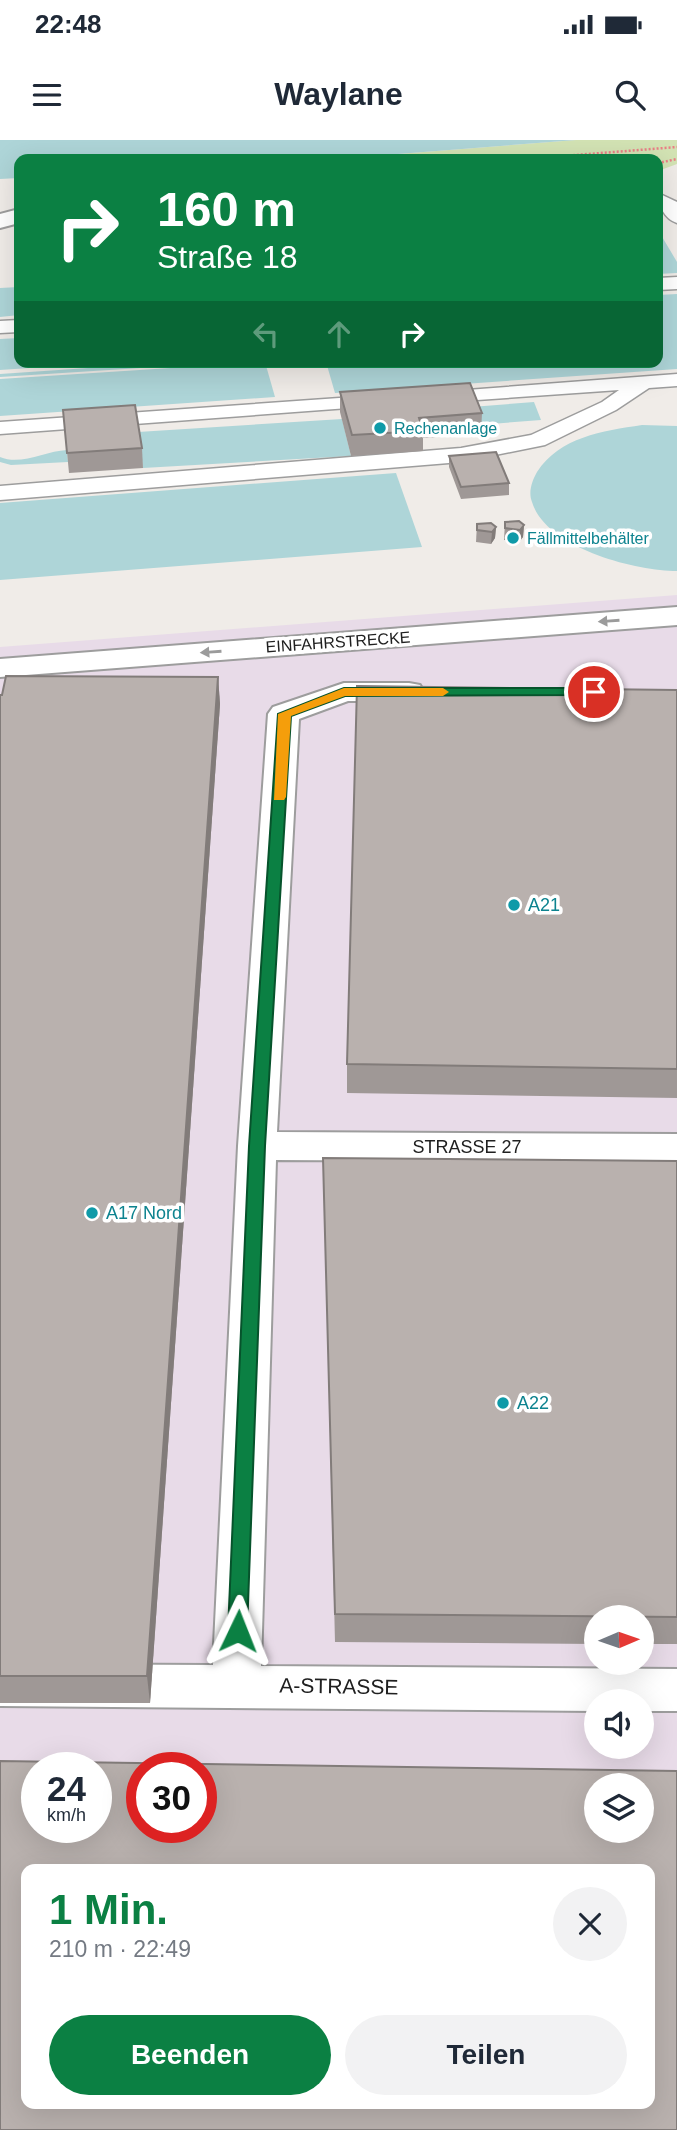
<!DOCTYPE html>
<html lang="de">
<head>
<meta charset="utf-8">
<style>
	:root { --surface:#fff; --page:#f2f2f3; --text:#1f2937; --muted:#747a83; --accent:#0b8043 }
	body { margin:0; font-family:Arial,sans-serif; background:var(--page); color:var(--text); height:100vh; display:flex; flex-direction:column; font-size:26px; white-space:nowrap }
	* { box-sizing:border-box; margin:0 }
	p { font-size:23px; color:var(--muted) }
	.icon { flex:none; width:38px; height:38px; fill:none; stroke:currentColor; stroke-width:2; stroke-linecap:round; stroke-linejoin:round }
	.map { position:relative; flex:1; overflow:hidden }
	.side { position:absolute; left:21px; top:1724px; width:634px; height:245px; display:flex; flex-direction:column; background:var(--surface); border-radius:14px; box-shadow:0 7px 28px #0002 }
	.side>* { flex:none }
	.hud { position:absolute; left:14px; top:14px; width:649px; height:214px; border-radius:14px; box-shadow:0 7px 28px #0002; background:#0b8043; color:#fff; overflow:hidden }
	.needle { width:46px; rotate:88deg }
	.controls { position:absolute; left:584px; top:1465px; display:grid; gap:14px }
	.controls a { display:grid; place-items:center; width:70px; height:70px; border-radius:50%; background:var(--surface); box-shadow:0 7px 28px #0002; font-size:35px }
	.speed { position:absolute; left:21px; top:1612px; display:flex; gap:14px; font-size:35px; font-weight:700; text-align:center }
	.speed>* { display:grid; place-content:center; width:91px; height:91px; border-radius:50%; background:var(--surface); box-shadow:0 7px 28px #0002; line-height:1 }
	.speed small { font-size:18px; font-weight:400 }
	.speed .limit { border:10px solid #d22; background:#fff; color:#111 }
	.pin { position:absolute; display:grid; place-items:center; width:60px; height:60px; color:#fff; margin:-30px; border:4px solid #fff; border-radius:50%; box-shadow:0 2px 7px #0007 }
	.me { position:absolute; width:77px; margin:-38px; rotate:2deg; stroke-linejoin:round; filter:drop-shadow(0 0 5px #0008) }
	.turn { display:flex; align-items:center; gap:24px; height:147px; padding:0 28px; font-size:32px }
	.turn .icon { width:91px; height:91px; stroke-width:2.5 }
	.turn b { display:block; font-size:49px; line-height:60px }
	.lanes { display:flex; align-items:center; height:66px; padding:0 28px; background:#0003; justify-content:center; gap:35px; direction:ltr }
	.lanes .off { opacity:.35 }
	.round { display:grid; place-items:center; flex:none; width:74px; height:74px; border-radius:37px; background:var(--page) }
	.overview { display:flex; align-items:center; justify-content:space-between; height:119px; padding:0 28px }
	h1 { font-size:42px; font-weight:700; line-height:52px; color:var(--accent) }
	.action { display:flex; gap:14px; margin-top:auto; padding:14px 28px }
	.action a { flex:1; height:80px; border-radius:42px; background:var(--accent); color:#fff; font-size:28px; font-weight:700; line-height:80px; text-align:center }
	.action a+a { background:var(--page); color:var(--text) }
	.status { display:flex; justify-content:space-between; align-items:center; height:49px; padding:0 35px; background:var(--surface); direction:ltr }
	.status svg { height:19px; fill:currentColor }
	header { display:flex; justify-content:space-between; align-items:center; height:91px; padding:0 28px; background:var(--surface); font-size:32px; font-weight:700 }
	.map>svg:first-child { display:block }
	.industrial { fill:#e8dbe8; fill-rule:evenodd }
	.grass { fill:#d3e3b4 }
	.water { fill:#aed5d8 }
	.lines { fill:none; stroke-linecap:round; stroke-linejoin:round }
	.lane-casing { stroke:#9d9d9d; stroke-width:3 }
	.street-casing { stroke:#9d9d9d; stroke-width:4 }
	.path { stroke:#ea7f85; stroke-width:2.5; stroke-dasharray:2 2; stroke-linecap:butt }
	.lane { fill:#fff; fill-rule:evenodd }
	.street { fill:#fff; fill-rule:evenodd }
	.wall { fill:#9f9896 }
	.shaded-wall { fill:#827c7a }
	.building { fill:#b9b1ae; stroke:#827c7a; stroke-width:2; fill-rule:evenodd }
	.oneway { fill:#9b9b9b }
	.route { fill:#0b8043; stroke:#07532c; stroke-width:2 }
	.slow { fill:#f59e0b }
	.culture-dot { fill:#0f9aa8; stroke:#fff; stroke-width:2.5 }
	.labels { text-anchor:middle; dominant-baseline:central; stroke-width:7; stroke-linejoin:round; paint-order:stroke }
	.far-culture-label { font-size:16px; fill:#0d838f; stroke:#fff; text-anchor:start }
	.far-street-label { font-size:16px; fill:#202020; stroke:#fff }
	.culture-label { font-size:18px; fill:#0d838f; stroke:#fff; text-anchor:start }
	.street-label { font-size:18px; fill:#202020; stroke:#fff }
	.near-street-label { font-size:21px; fill:#202020; stroke:#fff }
</style>
</head>
<body>
<div class="status"><b>22:48</b><svg viewBox="0 0 49 12"><path d="M0 12V9h3v3zM5 12V6h3v6zM10 12V3h3v9zM15 12V0h3v12zM26 1h20v11H26zM47 4h2v5h-2z"/></svg></div>
<header><svg class="icon" aria-label="menu" viewBox="0 0 24 24"><path d="M4 6h16M4 12h16M4 18h16"/></svg>Waylane<svg class="icon" aria-label="search" viewBox="0 0 24 24"><circle cx="10" cy="10" r="6"/><path d="M15 15l6 6"/></svg></header>
<div class="map">
<svg width="677" height="1990" viewBox="0 0 677 1990">
	<rect width="100%" height="100%" fill="#f0ece8"/>
	<path class="industrial" d="M677,455v1535h-677v-1483zM597,1477h45v45h-45zM597,1561h45v45h-45zM37,1628h59v59h-59zM142,1628h59v59h-59zM597,1645h45v45h-45zM26,1729h623v235h-623z"/>
	<polygon class="grass" points="576,0 677,0 677,24 658,31 658,19 334,19"/>
	<g class="water">
		<polygon points="0,0 576,0 334,19 19,19 19,38 0,39"/>
		<polygon points="658,90 677,122 677,133 658,134"/>
		<polygon points="19,147 19,175 0,177 0,148"/>
		<polygon points="677,154 677,229 335,253 326,222 658,222 658,155"/>
		<polygon points="19,198 19,222 118,222 0,230 0,199"/>
		<polygon points="176,222 234,222 0,237 0,234"/>
		<polygon points="265,222 275,257 0,276 0,239"/>
		<polygon points="534,262 541,280 478,285 471,267"/>
		<polygon points="342,279 351,316 143,328 138,292"/>
		<path d="M642,285l35,1v145c-42,0 -131,-23 -145,-69 -4,-10 0,-21 5,-30 23,-35 65,-41 105,-47z"/>
		<path d="M67,310l1,12 -57,3 -11,-3v-5c21,9 45,-6 67,-7z"/>
		<polygon points="396,333 422,407 0,440 0,363"/>
	</g>
	<g class="lines">
		<defs>
			<g id="lane">
				<path d="M658,53l19,9v21c-13,-4 -19,-19 -19,-30z"/>
				<polygon points="677,137 677,149 658,150 658,138"/>
				<polygon points="19,180 19,192 0,193 0,181"/>
				<polygon points="677,234 677,246 649,248 616,270 545,305 461,322 0,360 0,346 461,308 531,295 602,262 619,250 434,263 427,261 424,257 427,253"/>
				<polygon points="382,255 389,257 393,261 389,265 0,294 0,282"/>
			</g>
			<g id="street">
				<polygon points="19,69 19,83 0,88 0,74"/>
				<polygon points="677,467 677,485 0,537 0,519"/>
				<polygon points="344,543 409,543 420,545 424,552 420,559 409,561 348,561 299,579 277,992 677,994 677,1022 276,1020 261,1526 677,1529 677,1571 642,1571 642,1561 597,1561 597,1571 0,1566 0,1524 213,1525 238,1006 268,574 273,567"/>
			</g>
		</defs>
		<use href="#lane" class="lane-casing"/>
		<use href="#street" class="street-casing"/>
		<g class="path">
			<polyline points="525,19 677,7"/>
			<polyline points="658,23 677,19"/>
		</g>
		<use href="#lane" class="lane"/>
		<use href="#street" class="street"/>
	</g>
	<g class="wall">
		<polygon points="340,252 482,273 481,294 423,298 423,311 351,316 340,272"/>
		<polygon points="63,270 142,308 143,328 69,333"/>
		<polygon points="449,316 509,343 509,355 461,359 449,327"/>
		<polygon points="505,382 524,385 523,397 519,402 504,400"/>
		<polygon points="477,384 496,387 495,398 491,404 476,402"/>
		<polygon points="218,537 220,564 150,1563 0,1563 0,555"/>
		<polygon points="677,550 677,958 347,953 347,924"/>
		<polygon points="677,1021 677,1504 642,1504 642,1477 597,1477 597,1504 335,1502 324,1047"/>
	</g>
	<g class="shaded-wall">
		<polygon points="524,385 523,397 519,402 520,390"/>
		<polygon points="496,387 495,398 491,404 492,392"/>
		<polygon points="218,537 220,564 150,1563 147,1536"/>
	</g>
	<g class="building">
		<polygon points="470,243 482,273 419,278 423,291 352,295 340,252"/>
		<polygon points="135,265 142,308 67,313 63,270"/>
		<polygon points="496,312 509,343 461,347 449,316"/>
		<polygon points="519,381 524,385 520,390 505,388 505,382"/>
		<polygon points="491,383 496,387 492,392 477,390 477,384"/>
		<polygon points="6,536 218,537 147,1536 0,1536 0,555 2,555"/>
		<polygon points="357,546 677,550 677,929 347,924"/>
		<polygon points="323,1018 677,1021 677,1477 335,1474"/>
		<path d="M0,1621l677,10v359h-677zM37,1628h59v59h-59zM142,1628h59v59h-59zM597,1645h45v45h-45zM26,1729h623v235h-623z"/>
	</g>
	<defs><path id="oneway-solid" d="M-6-.8H1V-3.2L6.5 0L1 3.2V.8H-6Z" transform="scale(1.75)"/></defs>
	<g class="oneway">
		<use href="#oneway-solid" transform="translate(609 481) rotate(176)"/>
		<use href="#oneway-solid" transform="translate(211 512) rotate(176)"/>
	</g>
	<polygon class="route" points="344,548 594,548 600,552 594,555 345,556 291,576 265,1006 247,1491 245,1497 238,1499 231,1497 228,1491 249,1006 278,574"/>
	<polygon class="slow" points="344,548 443,548 449,552 443,556 345,556 291,576 286,657 284,660 274,660 278,574"/>
	<g class="culture-dot">
		<circle cx="380" cy="288" r="7"/>
		<circle cx="513" cy="398" r="7"/>
		<circle cx="514" cy="765" r="7"/>
		<circle cx="92" cy="1073" r="7"/>
		<circle cx="503" cy="1263" r="7"/>
	</g>
	<g class="labels">
		<g class="far-culture-label">
			<text x="394" y="288">Rechenanlage</text>
			<text x="527" y="398">Fällmittelbehälter</text>
		</g>
		<g class="far-street-label">
			<text transform="translate(338 502) rotate(-4)">EINFAHRSTRECKE</text>
		</g>
		<g class="culture-label">
			<text x="528" y="765">A21</text>
			<text x="106" y="1073">A17 Nord</text>
			<text x="517" y="1263">A22</text>
		</g>
		<g class="street-label">
			<text x="467" y="1007">STRASSE 27</text>
		</g>
		<g class="near-street-label">
			<text transform="translate(339 1546) rotate(1)">A-STRASSE</text>
		</g>
	</g>
</svg>
<div class="controls">
<a><svg class="needle" viewBox="-14 -14 28 28"><path d="M0-13l5 13h-10z" fill="#e53935"/><path d="M0 13l5-13h-10z" fill="#747a83"/></svg></a>
<a><svg class="icon" aria-label="sound" viewBox="0 0 24 24"><path d="M4 9h4l5-4v14l-5-4H4zM17 9q2 3 0 6"/></svg></a>
<a><svg class="icon" aria-label="layers" viewBox="0 0 24 24"><path d="M12 4l9 5-9 5-9-5zM3 14l9 5 9-5"/></svg></a>
</div>
<div class="speed"><div>24<small>km/h</small></div><div class="limit">30</div></div>
<div class="pin" style="left:594px;top:552px;background:#d93025"><svg class="icon" aria-label="arrive" viewBox="0 0 24 24"><path d="M6 21V4h12l-3 4 3 4H6"/></svg></div>
<svg class="me" style="left:238px;top:1491px" viewBox="-20 -20 40 40"><path d="M0-17L14 15 0 8-14 15z" fill="#0b8043" stroke="#fff" stroke-width="4"/></svg>
<div class="hud">
<div class="turn"><svg class="icon" aria-label="right" viewBox="0 0 24 24"><path d="M7 20v-9h11M14 6l5 5-5 5"/></svg><div><b>160 m</b>Straße 18</div></div>
<div class="lanes"><svg class="icon off" aria-label="left" viewBox="0 0 24 24"><path d="M17 20v-9H6M10 6l-5 5 5 5"/></svg><svg class="icon off" aria-label="ahead" viewBox="0 0 24 24"><path d="M12 20V5M6 11l6-6 6 6"/></svg><svg class="icon" aria-label="right" viewBox="0 0 24 24"><path d="M7 20v-9h11M14 6l5 5-5 5"/></svg></div>
</div>
<section class="side">
<div class="overview"><div><h1>1 Min.</h1><p>210 m · 22:49</p></div><a class="round"><svg class="icon" aria-label="close" viewBox="0 0 24 24"><path d="M6 6l12 12M18 6L6 18"/></svg></a></div>
<div class="action"><a>Beenden</a><a>Teilen</a></div>
</section>
</div>
</body>
</html>
